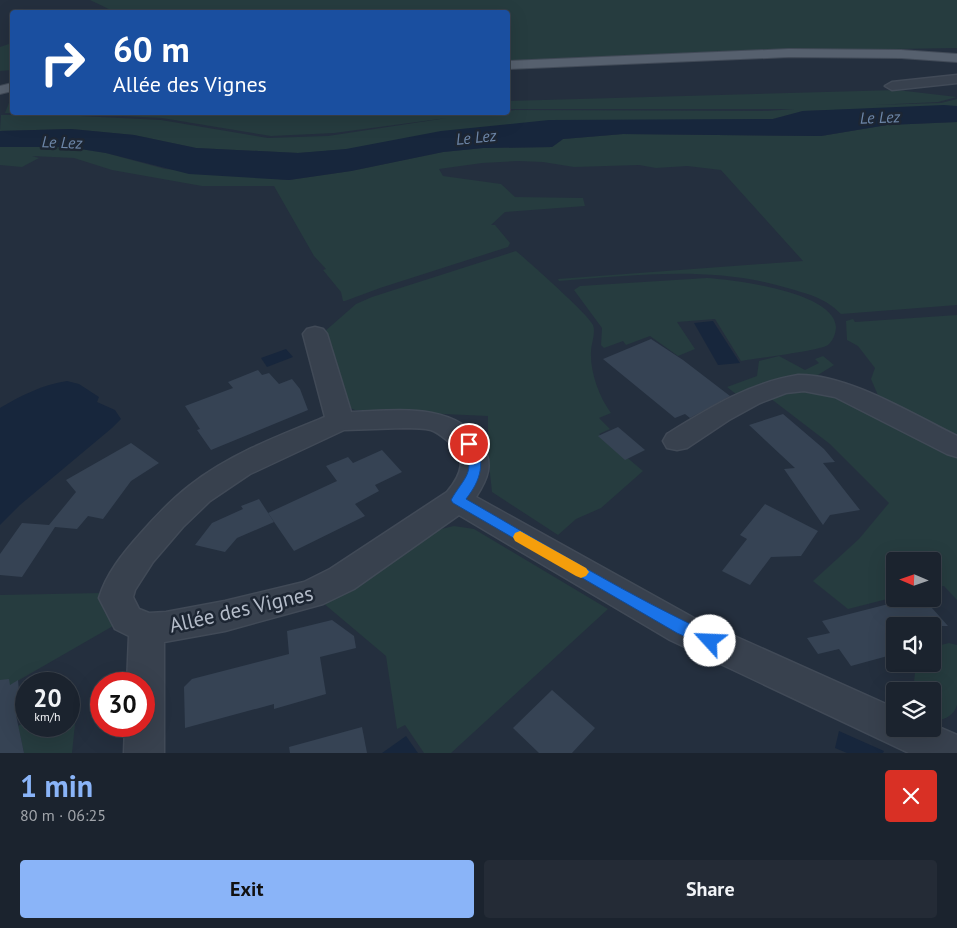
<!DOCTYPE html>
<html lang="en">
<head>
<meta charset="utf-8">
<style>
	:root { --surface:#1b232e; --page:#242b36; --text:#f1f3f6; --muted:#a0a4aa; --line:#39404a; --accent:#8ab4f8 }
	body { margin:0; font-family:"PT Sans",sans-serif; background:var(--page); color:var(--text); height:100vh; display:flex; flex-direction:column; font-size:19px; white-space:nowrap }
	* { box-sizing:border-box; margin:0 }
	p { font-size:16px; color:var(--muted) }
	.icon { flex:none; width:28px; height:28px; fill:none; stroke:currentColor; stroke-width:2; stroke-linecap:round; stroke-linejoin:round }
	.map { position:relative; height:753px; overflow:hidden }
	.panel { display:flex; flex-direction:column; background:var(--surface); flex:1 }
	.panel>* { flex:none }
	.guide { position:absolute; left:10px; top:10px; width:500px; height:105px; border-radius:5px; box-shadow:0 5px 20px #0002,0 0 0 1px var(--line); background:#1a4fa0; color:#fff; overflow:hidden }
	.needle { width:32px; rotate:272deg }
	.fabs { position:absolute; left:886px; top:552px; display:grid; gap:10px }
	.fabs a { display:grid; place-items:center; width:55px; height:55px; border-radius:5px; background:var(--surface); box-shadow:0 5px 20px #0002,0 0 0 1px var(--line); font-size:25px }
	.speed { position:absolute; left:15px; top:672px; display:flex; gap:10px; font-size:25px; font-weight:700; text-align:center }
	.speed>* { display:grid; place-content:center; width:65px; height:65px; border-radius:50%; background:var(--surface); box-shadow:0 5px 20px #0002,0 0 0 1px var(--line); line-height:1 }
	.speed small { font-size:12px; font-weight:400 }
	.speed .limit { border:8px solid #d22; background:#fff; color:#111 }
	.pin { position:absolute; display:grid; place-items:center; width:42px; height:42px; color:#fff; margin:-21px; border:2px solid #fff; border-radius:50%; box-shadow:0 1px 5px #0007 }
	.me { position:absolute; width:55px; margin:-28px; rotate:295deg; stroke-linejoin:round; filter:drop-shadow(0 0 4px #0008) }
	.turn { display:flex; align-items:center; gap:18px; height:105px; padding:0 20px; font-size:22px }
	.turn .icon { width:65px; height:65px; stroke-width:2.5 }
	.turn b { display:block; font-size:35px; line-height:42px }
	.round { display:grid; place-items:center; flex:none; width:52px; height:52px; border-radius:5px; background:var(--page) }
	.summary { display:flex; align-items:center; justify-content:space-between; height:85px; padding:0 20px }
	h1 { font-size:30px; font-weight:800; line-height:38px; color:var(--accent) }
	.cta { display:flex; gap:10px; margin-top:auto; padding:10px 20px }
	.cta a { flex:1; height:58px; border-radius:5px; background:var(--accent); color:#111; font-size:20px; font-weight:800; line-height:58px; text-align:center }
	.cta a+a { background:var(--page); color:var(--text) }
	.map>svg:first-child { display:block }
	.green { fill:#263c3f }
	.water { fill:#17263c }
	.building { fill:#364354 }
	.lines { fill:none; stroke-linecap:round; stroke-linejoin:round }
	.minor-casing { stroke:#414a57; stroke-width:3 }
	.major-casing { stroke:#414a57; stroke-width:2 }
	.minor { fill:#38414e; fill-rule:evenodd }
	.major { fill:#56606e; fill-rule:evenodd }
	.route { fill:#1a73e8; stroke:#114b97 }
	.slow { fill:#f59e0b }
	.labels { text-anchor:middle; dominant-baseline:central; stroke-width:5; stroke-linejoin:round; paint-order:stroke }
	.far-water-label { font-size:16px; font-style:italic; fill:#6d86a8; stroke:#1d2633 }
	.near-street-label { font-size:21px; fill:#b4bcc9; stroke:#1d2633 }
</style>
</head>
<body>
<div class="map">
<svg width="957" height="753" viewBox="0 0 957 753">
	<rect width="100%" height="100%" fill="#242f3e"/>
	<g class="green">
		<polygon points="90,0 957,0 957,48 724,52 508,61 508,12 115,12"/>
		<polygon points="12,43 12,70 0,71 0,47"/>
		<polygon points="897,90 957,97 938,102 874,105 941,103 957,99 957,106 803,111 773,119 298,153 196,148 134,135 71,129 0,131 1,115 60,115 161,120 268,138 328,136 447,118 334,133 271,136 162,118 61,113 5,113 12,95 12,112 484,113 473,115 508,112 508,111 515,110 767,111 794,109 508,109 508,101"/>
		<path d="M957,122v183l-116,9c-16,-16 -30,-19 -50,-25 -77,-24 -154,-14 -232,-8l-1,-2 245,-18 -82,-91 -34,-4 -31,2 -17,-3 -65,2 -31,-5 -25,-1 -36,2 -43,6 4,7 58,8 14,13 68,1 2,8 -80,6 -14,13h4l15,18 -2,4 -128,41 -35,13h-2l-2,-9 -18,-22 3,-1 -12,-13 -40,-70h-72l-90,-16 -38,-12 -42,-2 7,2 -17,9 -22,-2v-18h68l38,6 59,16 124,11 62,-9 92,-19 40,-4 69,-1 11,-8 60,-5 198,2 66,-11z"/>
		<path d="M516,251c11,9 74,65 77,74 3,9 -2,18 -2,27 -1,20 8,45 20,61l-12,5 11,11 -11,5 44,37 -42,37 -25,11 -18,16 -66,-43 -4,-37v-39l-133,-6 -7,-3 -24,-75 32,-28 16,-7z"/>
		<path d="M707,278c29,2 127,14 129,49 0,6 -3,14 -8,18 -9,6 -71,13 -87,16l-26,-42 -38,3 18,27 -17,7 -28,-20 -24,9 -3,-4 -19,7 -3,-3 1,-17 -28,-38 6,-4z"/>
		<polygon points="957,315 957,439 880,400 871,379 875,368 858,346 847,340 846,321 853,319 855,322"/>
		<polygon points="779,356 805,370 819,363 815,359 823,356 834,365 813,378 741,398 727,387 757,376 759,361"/>
		<polygon points="812,386 957,450 957,600 944,586 933,587 932,561 895,561 895,597 848,609 813,581 859,539 889,503 830,444 770,398 786,391"/>
		<polygon points="454,526 474,529 608,609 451,753 424,753 405,725 397,729 386,656 322,602 429,532"/>
		<polygon points="102,593 104,611 113,626 0,691 0,595"/>
		<path d="M949,643l8,2c0,14 0,48 0,60 -3,11 -15,17 -24,14l-1,-28h-19l3,-27h16l1,-17z"/>
		<polygon points="78,695 72,753 24,753 18,726 26,721 26,726 69,726 69,699"/>
	</g>
	<g class="water">
		<polygon points="944,105 957,106 957,122 887,125 821,136 623,134 563,139 552,147 483,148 443,152 351,171 289,180 189,174 106,153 68,147 0,147 0,131 71,129 134,135 196,148 298,153 346,149 441,131 549,120 773,119 803,111"/>
		<polygon points="713,321 740,363 718,365 694,323"/>
		<polygon points="286,349 293,357 267,367 261,358"/>
		<path d="M67,381l12,3 20,13 -2,5 18,8 6,9 -9,9 -92,77 -20,20v-117c22,-13 42,-23 67,-27z"/>
		<polygon points="839,731 884,751 883,753 847,753 835,748"/>
		<polygon points="406,736 418,753 382,753"/>
	</g>
	<g class="building">
		<polygon points="651,339 683,360 730,396 690,418 685,414 675,418 603,359"/>
		<polygon points="258,370 262,375 269,373 279,384 292,379 300,389 308,410 211,450 197,430 200,429 185,406 233,388 228,382"/>
		<polygon points="783,414 824,449 835,462 823,463 860,510 830,515 823,525 784,469 795,468 749,425"/>
		<polygon points="618,427 645,450 625,460 598,436"/>
		<polygon points="131,443 159,463 131,481 103,519 88,516 77,529 55,527 22,577 0,575 0,554 22,523 49,525 76,492 66,480"/>
		<polygon points="382,450 402,472 375,485 379,491 355,504 365,516 294,551 268,513 337,481 326,466 348,457 353,463"/>
		<polygon points="259,499 274,522 237,538 225,552 195,545 212,523 243,509 241,506"/>
		<polygon points="765,504 818,531 801,556 771,557 750,585 722,571 747,539 740,535"/>
		<polygon points="908,599 924,599 948,626 895,626 895,654 851,666 839,649 818,654 807,638 830,633 822,621"/>
		<polygon points="332,620 354,636 356,648 320,657 326,694 274,709 274,704 185,728 184,687 192,679 289,654 287,631"/>
		<polygon points="9,679 10,685 18,680 21,712 16,715 24,753 0,753 0,680"/>
		<polygon points="552,690 595,728 572,753 539,753 513,728"/>
		<polygon points="362,727 367,753 290,753 289,747"/>
	</g>
	<g class="lines">
		<defs>
			<g id="minor">
				<polygon points="957,75 957,83 892,90 885,86 892,82"/>
				<path d="M315,327l8,2 4,5 24,78c42,-1 104,-11 131,32 12,20 6,34 -6,53l218,121 201,90v21h37v-5l25,11v18h-48l-239,-113 -211,-125 -105,74 -31,15 -98,27 -61,11v111h-40l1,-27h19v-42h-17l2,-48 -14,-7 -16,-31c7,-24 24,-45 41,-64 15,-17 31,-34 49,-48 39,-31 91,-51 136,-69l-22,-83 4,-5zM403,428c9,0 19,0 28,2 6,2 12,7 17,11 20,17 14,33 -1,51l-117,77 -26,13 -79,19 -59,11 -17,1 -10,-4 -6,-12 2,-7 18,-28 30,-35 27,-26 40,-27 94,-44z"/>
				<path d="M798,375c50,-1 114,39 159,61v21l-10,-3 -112,-57 -31,-6 -18,2 -26,10 -31,17 -42,28 -10,2 -10,-2 -4,-7 4,-7c42,-26 82,-51 131,-59z"/>
			</g>
			<g id="major">
				<polygon points="789,49 901,50 957,54 957,62 901,58 789,57 508,69 508,61"/>
				<polygon points="12,83 12,91 0,94 0,86"/>
			</g>
		</defs>
		<use href="#minor" class="minor-casing"/>
		<use href="#major" class="major-casing"/>
		<use href="#minor" class="minor"/>
		<use href="#major" class="major"/>
	</g>
	<path class="route" d="M469,439l5,2c12,21 7,39 -8,58 82,47 164,98 250,137l2,5 -2,5 -6,2 -33,-15 -224,-130 -2,-3c13,-23 26,-27 12,-56z"/>
	<polygon class="slow" points="520,531 586,568 589,572 586,576 581,578 576,576 515,541 513,537 515,533"/>
	<g class="labels">
		<g class="far-water-label">
			<text transform="translate(880 117) rotate(-2)">Le Lez</text>
			<text transform="translate(476 137) rotate(-6)">Le Lez</text>
			<text transform="translate(62 142) rotate(2)">Le Lez</text>
		</g>
		<g class="near-street-label">
			<text transform="translate(241 609) rotate(-13)">Allée des Vignes</text>
		</g>
	</g>
</svg>
<div class="fabs">
<a><svg class="needle" viewBox="-14 -14 28 28"><path d="M0-13l5 13h-10z" fill="#e53935"/><path d="M0 13l5-13h-10z" fill="#a0a4aa"/></svg></a>
<a><svg class="icon" aria-label="sound" viewBox="0 0 24 24"><path d="M4 9h4l5-4v14l-5-4H4zM17 9q2 3 0 6"/></svg></a>
<a><svg class="icon" aria-label="layers" viewBox="0 0 24 24"><path d="M12 4l9 5-9 5-9-5zM3 14l9 5 9-5"/></svg></a>
</div>
<div class="speed"><div>20<small>km/h</small></div><div class="limit">30</div></div>
<div class="pin" style="left:469px;top:444px;background:#d93025"><svg class="icon" aria-label="arrive" viewBox="0 0 24 24"><path d="M6 21V4h12l-3 4 3 4H6"/></svg></div>
<svg class="me" style="left:710px;top:641px" viewBox="-20 -20 40 40"><circle r="19" fill="#fff"/><path d="M0-13L10 11 0 6-10 11z" fill="#1a73e8"/></svg>
<div class="guide">
<div class="turn"><svg class="icon" aria-label="right" viewBox="0 0 24 24"><path d="M7 20v-9h11M14 6l5 5-5 5"/></svg><div><b>60 m</b>Allée des Vignes</div></div>
</div>
</div>
<section class="panel">
<div class="summary"><div><h1>1 min</h1><p>80 m · 06:25</p></div><a class="round" style="background:#d93025;color:#fff"><svg class="icon" aria-label="close" viewBox="0 0 24 24"><path d="M6 6l12 12M18 6L6 18"/></svg></a></div>
<div class="cta"><a>Exit</a><a>Share</a></div>
</section>
</body>
</html>
